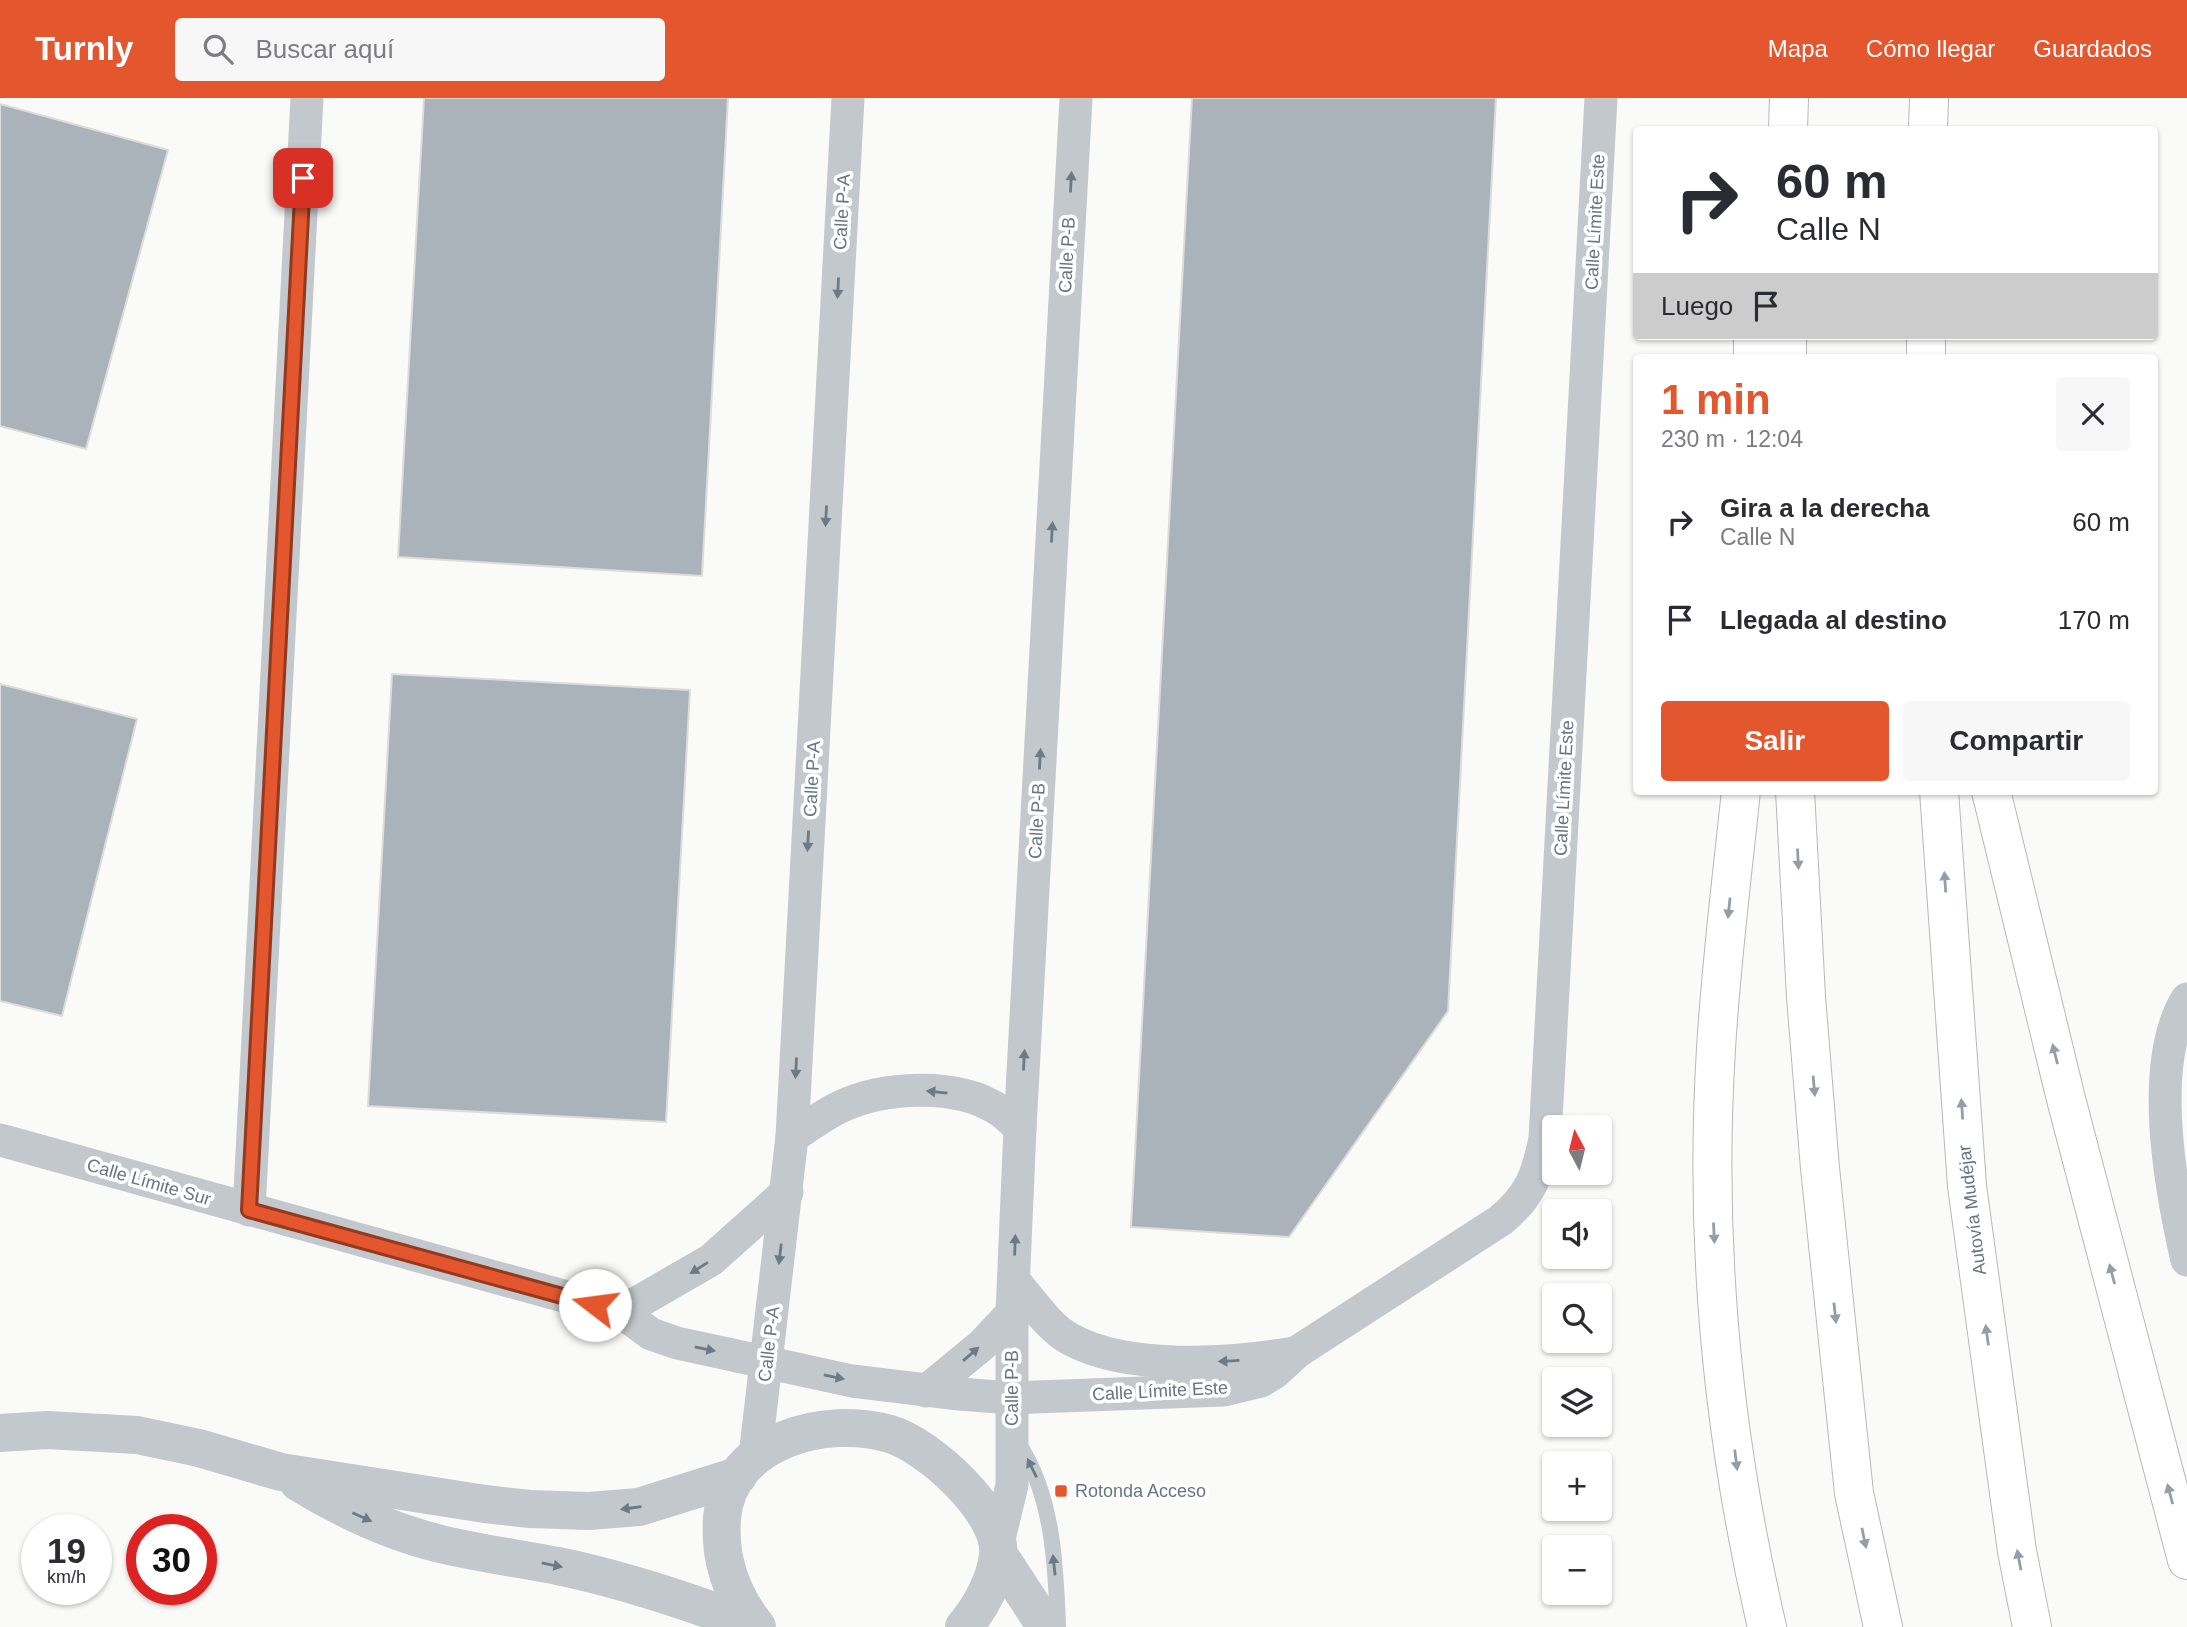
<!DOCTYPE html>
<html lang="es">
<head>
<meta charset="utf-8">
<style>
	:root { --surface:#fff; --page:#f7f7f7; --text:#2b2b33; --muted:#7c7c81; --accent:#e4572e }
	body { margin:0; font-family:Arial,sans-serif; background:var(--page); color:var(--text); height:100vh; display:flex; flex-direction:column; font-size:26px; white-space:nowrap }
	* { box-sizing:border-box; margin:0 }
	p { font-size:23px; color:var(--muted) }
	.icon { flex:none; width:38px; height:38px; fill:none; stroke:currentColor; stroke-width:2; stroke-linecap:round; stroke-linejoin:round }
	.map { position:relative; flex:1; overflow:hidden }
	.sheet { position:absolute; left:1633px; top:256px; width:525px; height:441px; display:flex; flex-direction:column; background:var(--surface); border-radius:7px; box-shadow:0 2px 5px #0004 }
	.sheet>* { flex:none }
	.top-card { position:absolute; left:1633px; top:28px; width:525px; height:214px; border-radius:7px; box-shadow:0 2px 5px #0004; background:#fff; color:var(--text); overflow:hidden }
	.needle { width:46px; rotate:353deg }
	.controls { position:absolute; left:1542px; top:1017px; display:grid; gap:14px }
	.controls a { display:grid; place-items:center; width:70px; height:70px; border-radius:7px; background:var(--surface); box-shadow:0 2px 5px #0004; font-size:35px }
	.speed { position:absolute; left:21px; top:1416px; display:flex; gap:14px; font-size:35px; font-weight:700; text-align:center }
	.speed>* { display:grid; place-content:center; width:91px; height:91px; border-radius:50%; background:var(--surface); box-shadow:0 2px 5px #0004; line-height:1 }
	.speed small { font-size:18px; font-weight:400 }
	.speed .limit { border:10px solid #d22; background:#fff; color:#111 }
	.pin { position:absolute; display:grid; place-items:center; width:60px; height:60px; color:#fff; margin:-30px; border-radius:14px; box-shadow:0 4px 10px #0006 }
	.me { position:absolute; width:77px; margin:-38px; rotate:285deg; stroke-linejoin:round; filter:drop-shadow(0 0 5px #0008) }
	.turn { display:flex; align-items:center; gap:24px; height:147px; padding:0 28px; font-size:32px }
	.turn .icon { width:91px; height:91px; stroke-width:2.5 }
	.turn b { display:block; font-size:49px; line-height:60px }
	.then { display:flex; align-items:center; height:66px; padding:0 28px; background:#0003; gap:14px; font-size:26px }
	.round { display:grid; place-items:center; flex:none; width:74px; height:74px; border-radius:7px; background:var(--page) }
	.head { display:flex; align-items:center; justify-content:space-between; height:119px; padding:0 28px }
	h1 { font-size:42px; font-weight:800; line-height:52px; color:var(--accent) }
	.button { display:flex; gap:14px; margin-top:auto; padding:14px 28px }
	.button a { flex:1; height:80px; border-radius:7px; background:var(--accent); color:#fff; font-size:28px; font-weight:800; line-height:80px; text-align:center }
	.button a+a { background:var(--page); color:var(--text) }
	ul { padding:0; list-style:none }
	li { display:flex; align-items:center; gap:21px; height:98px; padding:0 28px }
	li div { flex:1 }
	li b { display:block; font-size:26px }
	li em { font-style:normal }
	header { display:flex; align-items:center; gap:42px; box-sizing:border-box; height:98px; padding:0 35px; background:var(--accent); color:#fff }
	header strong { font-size:33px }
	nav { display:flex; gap:38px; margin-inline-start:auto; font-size:24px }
	.search { width:490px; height:63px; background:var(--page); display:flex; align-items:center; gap:18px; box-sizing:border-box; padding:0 24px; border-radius:7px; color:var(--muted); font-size:26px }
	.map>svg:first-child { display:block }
	.building { fill:#aab3b9; stroke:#dcdcda; stroke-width:2 }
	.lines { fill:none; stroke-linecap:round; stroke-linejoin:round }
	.motorway-casing { stroke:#b4b9bd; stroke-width:40 }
	.service { stroke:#c3c8cc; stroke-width:16 }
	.minor { stroke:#c3c8cc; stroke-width:33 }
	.tertiary { stroke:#c3c8cc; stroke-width:38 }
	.motorway { stroke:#fff; stroke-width:38 }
	.oneway { fill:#6a7a87 }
	.oneway2 { fill:#939fa8 }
	.route-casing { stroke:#94391e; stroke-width:18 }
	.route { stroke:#e4572e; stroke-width:12 }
	.poi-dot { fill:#e4572e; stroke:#fff; stroke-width:2.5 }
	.labels { text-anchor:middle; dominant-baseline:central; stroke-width:7; stroke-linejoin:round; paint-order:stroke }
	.street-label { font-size:18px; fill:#657683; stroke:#fff }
	.poi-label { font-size:18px; fill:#657683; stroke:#fff; text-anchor:start }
</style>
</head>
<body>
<header>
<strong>Turnly</strong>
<div class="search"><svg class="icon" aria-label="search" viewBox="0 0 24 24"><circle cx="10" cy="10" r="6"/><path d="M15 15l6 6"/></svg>Buscar aquí</div>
<nav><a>Mapa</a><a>Cómo llegar</a><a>Guardados</a></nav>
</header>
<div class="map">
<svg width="2187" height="1529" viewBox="0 0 2187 1529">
	<rect width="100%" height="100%" fill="#fafaf8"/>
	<g class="building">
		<polygon points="424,0 728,0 702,478 398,459"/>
		<polygon points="1192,0 1496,0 1448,913 1289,1139 1131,1129"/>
		<polygon points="0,6 168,52 86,351 0,328"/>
		<polygon points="392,576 690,592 666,1024 368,1008"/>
		<polygon points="0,586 137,621 62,918 0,903"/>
	</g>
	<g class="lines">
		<defs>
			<g id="motorway">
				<polyline points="1788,32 1789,0"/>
				<polyline points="1928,32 1929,0"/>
				<polyline points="1787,238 1787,259"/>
				<polyline points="1753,259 1753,238"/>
				<polyline points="1926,259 1926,238"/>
				<path d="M1741,693c-9,86 -20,172 -25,258 -12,193 7,390 51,578"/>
				<polyline points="1795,693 1806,899 1820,1070 1854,1395 1883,1529"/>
				<polyline points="1939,693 1967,1088 2017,1453 2032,1529"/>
				<polyline points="1991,693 2066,1001 2187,1462"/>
			</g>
		</defs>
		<use href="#motorway" class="motorway-casing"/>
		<path class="service" d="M1018,1345c35,52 38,123 40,184"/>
		<g class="minor">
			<path d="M2187,901c-40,65 -16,191 0,261"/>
			<path d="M792,1039c15,-10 30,-21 46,-29 44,-22 119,-26 161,2 8,5 14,12 21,18"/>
			<path d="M0,1042l621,172 30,22 26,9 175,38 107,13 53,4 212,-8 37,-9 13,-8 23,-21 204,-132c30,-25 36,-44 44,-81l56,-1041"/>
			<polyline points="249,1112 307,0"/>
			<path d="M1014,1183c17,19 34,46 56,58 58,32 161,25 224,14"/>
			<polyline points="621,1214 711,1162 787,1094"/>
			<polyline points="926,1293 982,1247 1012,1215"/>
			<polyline points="755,1359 792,1039 848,0"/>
			<polyline points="998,1445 1012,1387 1012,1215 1020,1030 1076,0"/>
		</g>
		<g class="tertiary">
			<polyline points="0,1335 47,1332 137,1337 199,1350 281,1374 485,1406 530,1411 589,1413 639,1409 738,1378"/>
			<path d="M298,1384c47,29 96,52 151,64 36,8 73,13 109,20 58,12 114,30 169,50"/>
			<polyline points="999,1457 1046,1529"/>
			<path d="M757,1529c-25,-31 -38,-68 -35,-109 7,-78 104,-103 168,-84 38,11 114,79 108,122 -3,25 -18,52 -34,71"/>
		</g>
		<use href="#motorway" class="motorway"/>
	</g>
	<defs><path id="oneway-solid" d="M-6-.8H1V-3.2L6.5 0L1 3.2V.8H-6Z" transform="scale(1.75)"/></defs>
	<g class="oneway">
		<use href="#oneway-solid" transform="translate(1071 84) rotate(-87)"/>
		<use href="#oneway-solid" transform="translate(838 190) rotate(93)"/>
		<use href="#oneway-solid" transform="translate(826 418) rotate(93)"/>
		<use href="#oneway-solid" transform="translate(1052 434) rotate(-87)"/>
		<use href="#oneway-solid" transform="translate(1040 661) rotate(-87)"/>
		<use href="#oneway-solid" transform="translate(808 743) rotate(93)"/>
		<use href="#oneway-solid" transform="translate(1024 962) rotate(-87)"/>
		<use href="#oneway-solid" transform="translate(796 970) rotate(93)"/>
		<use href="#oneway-solid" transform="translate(937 994) rotate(-174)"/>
		<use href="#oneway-solid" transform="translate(1015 1147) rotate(-88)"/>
		<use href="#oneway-solid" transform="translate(780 1156) rotate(97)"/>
		<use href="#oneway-solid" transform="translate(699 1170) rotate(148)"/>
		<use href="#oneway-solid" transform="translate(705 1251) rotate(12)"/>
		<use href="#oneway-solid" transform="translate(971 1256) rotate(-41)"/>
		<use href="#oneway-solid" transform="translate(1229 1263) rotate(177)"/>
		<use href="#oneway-solid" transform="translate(834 1279) rotate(11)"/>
		<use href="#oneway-solid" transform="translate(1032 1370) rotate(-116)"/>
		<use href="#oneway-solid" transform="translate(631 1410) rotate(172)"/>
		<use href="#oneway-solid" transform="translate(362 1419) rotate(24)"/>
		<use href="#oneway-solid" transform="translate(552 1467) rotate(11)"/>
		<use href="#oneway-solid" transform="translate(1054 1467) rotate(-96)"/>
	</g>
	<g class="oneway2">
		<use href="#oneway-solid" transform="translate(1798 761) rotate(87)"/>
		<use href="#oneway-solid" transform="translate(1945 784) rotate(-94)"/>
		<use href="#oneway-solid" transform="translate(1729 810) rotate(96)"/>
		<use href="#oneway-solid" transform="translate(2055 956) rotate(-104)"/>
		<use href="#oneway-solid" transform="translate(1814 988) rotate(85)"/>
		<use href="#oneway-solid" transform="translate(1962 1011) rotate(-94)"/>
		<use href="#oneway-solid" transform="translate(1714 1135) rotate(87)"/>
		<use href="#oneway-solid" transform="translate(2112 1176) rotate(-105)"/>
		<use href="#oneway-solid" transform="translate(1835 1215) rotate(84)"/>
		<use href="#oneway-solid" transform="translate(1987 1237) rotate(-98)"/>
		<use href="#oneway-solid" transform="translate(1736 1362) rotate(83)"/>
		<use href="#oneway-solid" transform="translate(2170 1396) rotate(-105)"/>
		<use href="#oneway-solid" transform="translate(1864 1440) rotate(78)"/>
		<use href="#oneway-solid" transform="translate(2019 1462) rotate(-101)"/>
	</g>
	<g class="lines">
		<defs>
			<polyline id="route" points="303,80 249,1112 595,1207"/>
		</defs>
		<use href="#route" class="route-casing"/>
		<use href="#route" class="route"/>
	</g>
	<rect class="poi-dot" x="1054" y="1386" width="14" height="14" rx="3.5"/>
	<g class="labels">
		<g class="street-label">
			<text transform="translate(842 114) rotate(-87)">Calle P-A</text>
			<text transform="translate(1595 124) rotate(-87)">Calle Límite Este</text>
			<text transform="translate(1067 157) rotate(-87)">Calle P-B</text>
			<text transform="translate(812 681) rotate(-87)">Calle P-A</text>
			<text transform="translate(1564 690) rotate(-87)">Calle Límite Este</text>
			<text transform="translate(1037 723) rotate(-87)">Calle P-B</text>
			<text transform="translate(149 1084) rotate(16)">Calle Límite Sur</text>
			<text transform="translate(1972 1112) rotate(-97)">Autovía Mudéjar</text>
			<text transform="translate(769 1246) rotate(-83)">Calle P-A</text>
			<text transform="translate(1012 1290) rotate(-90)">Calle P-B</text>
			<text transform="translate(1160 1293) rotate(-3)">Calle Límite Este</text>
		</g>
		<g class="poi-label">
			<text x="1075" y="1393">Rotonda Acceso</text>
		</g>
	</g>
</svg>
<div class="controls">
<a><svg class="needle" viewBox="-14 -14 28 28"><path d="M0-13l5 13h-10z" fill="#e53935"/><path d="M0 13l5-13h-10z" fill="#7c7c81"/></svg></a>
<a><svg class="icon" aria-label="sound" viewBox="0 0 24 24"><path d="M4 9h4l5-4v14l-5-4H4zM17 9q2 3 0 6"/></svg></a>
<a><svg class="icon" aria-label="search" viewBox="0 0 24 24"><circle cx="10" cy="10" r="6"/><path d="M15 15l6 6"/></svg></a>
<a><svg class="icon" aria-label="layers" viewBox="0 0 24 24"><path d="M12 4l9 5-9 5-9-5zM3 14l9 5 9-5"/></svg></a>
<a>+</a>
<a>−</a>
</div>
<div class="speed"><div>19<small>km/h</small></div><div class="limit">30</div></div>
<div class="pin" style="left:303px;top:80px;background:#d93025"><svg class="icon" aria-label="arrive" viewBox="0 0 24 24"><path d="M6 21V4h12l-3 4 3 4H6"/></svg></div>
<svg class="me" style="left:595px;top:1207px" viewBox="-20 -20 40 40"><circle r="19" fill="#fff"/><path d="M0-13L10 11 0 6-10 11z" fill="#e4572e"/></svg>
<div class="top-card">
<div class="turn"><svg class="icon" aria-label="right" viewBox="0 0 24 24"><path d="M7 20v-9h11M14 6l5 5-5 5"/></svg><div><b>60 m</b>Calle N</div></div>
<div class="then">Luego<svg class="icon" aria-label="arrive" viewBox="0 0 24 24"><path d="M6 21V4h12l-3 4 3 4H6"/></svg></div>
</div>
<section class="sheet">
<div class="head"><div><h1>1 min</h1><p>230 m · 12:04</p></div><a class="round"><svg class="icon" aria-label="close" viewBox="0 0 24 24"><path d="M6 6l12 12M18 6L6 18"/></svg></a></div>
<ul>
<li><svg class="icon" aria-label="right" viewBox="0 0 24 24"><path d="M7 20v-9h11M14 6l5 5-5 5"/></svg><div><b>Gira a la derecha</b><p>Calle N</p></div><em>60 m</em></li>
<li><svg class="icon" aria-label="arrive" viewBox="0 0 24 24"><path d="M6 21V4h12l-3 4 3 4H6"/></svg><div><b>Llegada al destino</b></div><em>170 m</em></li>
</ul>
<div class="button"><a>Salir</a><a>Compartir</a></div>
</section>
</div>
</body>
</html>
